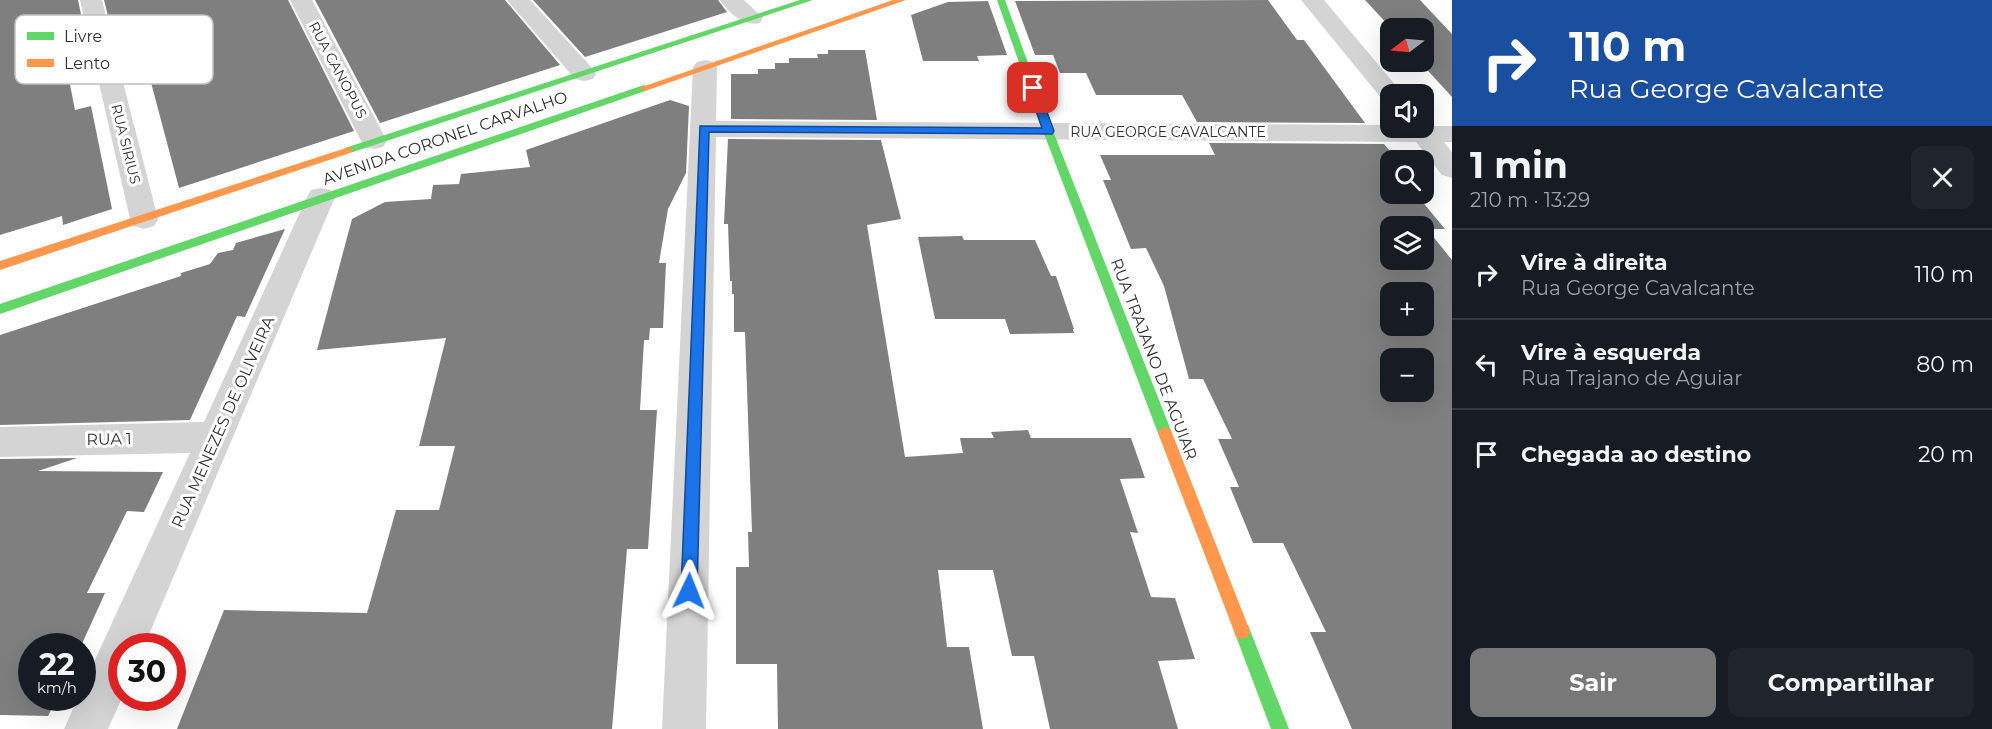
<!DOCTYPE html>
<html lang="pt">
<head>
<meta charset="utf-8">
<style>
	:root { --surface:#171b24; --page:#20242c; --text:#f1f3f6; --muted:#9ea1a6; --line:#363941; --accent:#787878 }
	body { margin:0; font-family:Montserrat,sans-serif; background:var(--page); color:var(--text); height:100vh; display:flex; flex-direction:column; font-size:22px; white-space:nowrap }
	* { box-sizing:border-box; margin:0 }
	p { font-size:20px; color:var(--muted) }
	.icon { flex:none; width:33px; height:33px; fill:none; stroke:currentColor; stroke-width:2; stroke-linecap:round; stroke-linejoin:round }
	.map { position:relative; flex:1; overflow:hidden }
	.drawer { display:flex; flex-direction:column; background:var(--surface); width:540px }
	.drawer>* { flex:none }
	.guide { background:#1a4fa0; color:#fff; overflow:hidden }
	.needle { width:39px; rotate:254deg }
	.tools { position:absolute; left:1380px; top:18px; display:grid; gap:12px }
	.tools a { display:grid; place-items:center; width:54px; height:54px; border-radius:12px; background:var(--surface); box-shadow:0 6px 24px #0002; font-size:30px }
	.speed { position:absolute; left:18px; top:633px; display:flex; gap:12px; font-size:30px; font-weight:700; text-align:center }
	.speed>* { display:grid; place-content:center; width:78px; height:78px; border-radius:50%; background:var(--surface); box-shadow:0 6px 24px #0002; line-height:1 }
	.speed small { font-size:15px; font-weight:400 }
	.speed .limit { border:9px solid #d22; background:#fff; color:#111 }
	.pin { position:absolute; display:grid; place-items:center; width:51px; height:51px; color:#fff; margin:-26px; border-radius:12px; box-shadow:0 3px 9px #0006 }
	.me { position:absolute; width:66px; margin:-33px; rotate:2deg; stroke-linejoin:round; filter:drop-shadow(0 0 4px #0008) }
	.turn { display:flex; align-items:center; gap:21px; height:126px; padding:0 18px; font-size:27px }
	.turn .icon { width:78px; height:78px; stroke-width:2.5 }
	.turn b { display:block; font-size:42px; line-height:51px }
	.round { display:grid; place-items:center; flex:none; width:63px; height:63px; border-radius:12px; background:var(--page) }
	.summary { display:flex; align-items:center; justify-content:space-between; height:102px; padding:0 18px }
	h1 { font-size:36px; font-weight:700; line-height:45px }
	.action { display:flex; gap:12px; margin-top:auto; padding:12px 18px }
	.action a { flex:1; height:69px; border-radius:12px; background:var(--accent); color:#fff; font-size:24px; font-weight:700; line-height:69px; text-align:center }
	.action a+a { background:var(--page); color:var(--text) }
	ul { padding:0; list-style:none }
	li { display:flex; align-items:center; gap:18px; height:90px; padding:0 18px; border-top:2px solid var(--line) }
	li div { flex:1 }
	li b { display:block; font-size:22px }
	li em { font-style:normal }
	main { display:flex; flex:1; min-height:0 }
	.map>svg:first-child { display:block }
	.building { fill:#7f7f7f; fill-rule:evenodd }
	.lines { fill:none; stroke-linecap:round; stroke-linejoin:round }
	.street { fill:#d4d4d4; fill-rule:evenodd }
	.fast { fill:#63d668; fill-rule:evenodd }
	.slow { fill:#ff974d; fill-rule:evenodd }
	.route { fill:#1a73e8; stroke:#114b97; stroke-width:1.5 }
	.labels { text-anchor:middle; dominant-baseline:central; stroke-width:6; stroke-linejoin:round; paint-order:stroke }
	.far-street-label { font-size:14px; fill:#303030; stroke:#fff }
	.street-label { font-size:16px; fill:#303030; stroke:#fff }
	.key { fill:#fff; stroke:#c1c1c1; stroke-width:1.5 }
	.key-label { font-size:16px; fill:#303030 }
</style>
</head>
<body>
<main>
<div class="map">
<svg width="1452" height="729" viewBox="0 0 1452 729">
	<rect width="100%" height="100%" fill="#fff"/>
	<g class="building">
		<polygon points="0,0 78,0 86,38 62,44 75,110 91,106 112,209 63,225 62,216 0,235"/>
		<polygon points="104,0 288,0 354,131 179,188 136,26 112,32"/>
		<polygon points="315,0 505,0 560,65 380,123"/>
		<polygon points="533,0 718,0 727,12 585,57"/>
		<polygon points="1268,0 1297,40 1304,40 1365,123 1197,122 1182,95 1096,95 1086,73 1060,73 1053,55 1035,55 1015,1"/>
		<polygon points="1365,0 1420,0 1452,34 1452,97 1420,62 1424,62 1424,28 1391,28"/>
		<polygon points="988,1 1007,55 977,56 979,61 923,61 911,15 948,2"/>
		<polygon points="828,50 865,50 877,120 731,119 731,74 758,74 758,69 775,69 775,63 789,63 789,58 818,58 817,54 828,54"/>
		<polygon points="670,100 689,106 686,173 668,209 659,263 666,263 663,328 650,328 649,340 644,340 640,410 657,410 648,549 627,549 612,729 177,729 224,610 367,613 396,510 439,510 455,446 419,446 446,338 317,350 352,219 385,202 431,199 433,185 459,184 461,174 530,167 526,150"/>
		<polygon points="728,139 881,140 901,219 867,225 905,457 963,453 960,438 994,438 991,432 1028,430 1031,438 1131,438 1145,478 1120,479 1138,533 1130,532 1151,597 1175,598 1195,659 1158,661 1178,729 1050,729 1034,656 1012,656 993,570 938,570 947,647 969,647 983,729 778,729 777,664 736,664 736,567 749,567 748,532 752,532 745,332 734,332 734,294 732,294 732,281 730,281 728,224 724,224"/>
		<path d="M1209,143l175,1 6,7v43h26l29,35h-18l25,31v469h-100l-42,-97h16l-43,-89h-30l-23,-56h9l-21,-48h14l-29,-60h-14l-25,-93 -18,-38 -15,1 -28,-69h8l-11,-25h115zM1390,226h34v34h-34zM1390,292h34v34h-34zM1390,358h34v34h-34z"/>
		<polygon points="285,229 245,317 237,316 190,420 0,425 0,335 181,276 181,273 210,264 218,253 233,250 236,243"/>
		<polygon points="962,236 964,240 1035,240 1051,276 1056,276 1074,329 1073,329 1074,333 1010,334 1005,319 935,319 918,237"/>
		<polygon points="77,458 38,471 163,472 144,512 127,511 87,593 105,593 81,646 32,646 32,698 57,698 48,716 0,715 0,459"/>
	</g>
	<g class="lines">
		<g class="street">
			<polygon points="80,0 102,0 158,219 154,226 144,229 134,226 130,219"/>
			<polygon points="290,0 312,0 387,141 383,147 374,149 365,147 361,141"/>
			<polygon points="507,0 530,0 593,69 596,74 593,79 584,81 575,79"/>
			<path d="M720,0h24l19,18 -3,5c-16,4 -31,-10 -40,-23z"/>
			<polygon points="1301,0 1324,0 1403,94 1390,94 1390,101 1382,99"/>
			<polygon points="705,60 713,62 717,67 716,121 1390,125 1390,128 1424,128 1424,121 1430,126 1452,126 1452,142 1444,142 1452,152 1452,178 1442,175 1416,142 716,137 706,729 662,729 693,67 697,62"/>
			<polygon points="321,188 331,190 335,197 144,646 122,646 122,698 108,729 64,729 78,698 82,698 82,688 190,453 0,457 0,427 204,422 307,197 311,190"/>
		</g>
		<g class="fast">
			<polygon points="800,0 813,0 353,152 345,152 344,150 345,148"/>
			<polygon points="997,0 1005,0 1053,131 1172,433 1170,437 1165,439 1160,437 1158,433 1043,131"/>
			<polygon points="644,85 649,88 648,90 0,314 0,304"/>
			<polygon points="1242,623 1248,625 1289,729 1271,729 1234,631 1236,625"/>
		</g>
		<g class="slow">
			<polygon points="893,0 906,0 648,90 644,91 639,88"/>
			<polygon points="349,147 354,150 353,152 0,270 0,261"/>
			<polygon points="1165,427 1170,429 1172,433 1250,631 1248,637 1242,639 1236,637 1234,631 1158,433 1160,429"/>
		</g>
	</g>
	<polygon class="route" points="1029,85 1038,88 1054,131 1052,134 709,132 697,591 695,596 689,599 683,596 681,591 700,126 1042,128 1028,88"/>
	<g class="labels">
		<g class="far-street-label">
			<text transform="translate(338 70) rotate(62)">RUA CANOPUS</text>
			<text x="1168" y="132">RUA GEORGE CAVALCANTE</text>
			<text transform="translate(126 144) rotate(76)">RUA SIRIUS</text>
		</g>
		<g class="street-label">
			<text transform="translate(445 138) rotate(-19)">AVENIDA CORONEL CARVALHO</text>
			<text transform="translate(1154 359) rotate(69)">RUA TRAJANO DE AGUIAR</text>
			<text transform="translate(223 422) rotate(-66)">RUA MENEZES DE OLIVEIRA</text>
			<text transform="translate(109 439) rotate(-1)">RUA 1</text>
		</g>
	</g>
	<rect x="15" y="15" width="198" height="69" rx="9" class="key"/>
	<rect x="27" y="32" width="27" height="8" fill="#63d668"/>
	<rect x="27" y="59" width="27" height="8" fill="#ff974d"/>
	<g class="key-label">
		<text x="64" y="42">Livre</text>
		<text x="64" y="69">Lento</text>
	</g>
</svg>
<div class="tools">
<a><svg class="needle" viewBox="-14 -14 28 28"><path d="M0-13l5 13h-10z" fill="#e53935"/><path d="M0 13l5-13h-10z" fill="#9ea1a6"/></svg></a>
<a><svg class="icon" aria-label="sound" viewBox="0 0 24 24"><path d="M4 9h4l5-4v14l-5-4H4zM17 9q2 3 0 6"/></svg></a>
<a><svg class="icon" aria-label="search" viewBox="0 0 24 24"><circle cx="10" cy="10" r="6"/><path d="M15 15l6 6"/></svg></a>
<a><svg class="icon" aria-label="layers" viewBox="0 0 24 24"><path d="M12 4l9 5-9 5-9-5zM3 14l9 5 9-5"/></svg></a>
<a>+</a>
<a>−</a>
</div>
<div class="speed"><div>22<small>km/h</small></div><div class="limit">30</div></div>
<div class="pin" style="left:1033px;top:88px;background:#d93025"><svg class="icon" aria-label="arrive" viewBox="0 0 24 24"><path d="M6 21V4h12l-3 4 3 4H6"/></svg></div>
<svg class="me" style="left:689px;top:591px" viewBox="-20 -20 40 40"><path d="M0-17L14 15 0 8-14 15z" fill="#1a73e8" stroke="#fff" stroke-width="4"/></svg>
</div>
<section class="drawer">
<div class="guide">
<div class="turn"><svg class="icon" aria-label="right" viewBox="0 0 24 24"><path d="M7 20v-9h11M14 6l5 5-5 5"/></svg><div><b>110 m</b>Rua George Cavalcante</div></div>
</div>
<div class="summary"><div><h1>1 min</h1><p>210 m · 13:29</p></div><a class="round"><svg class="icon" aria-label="close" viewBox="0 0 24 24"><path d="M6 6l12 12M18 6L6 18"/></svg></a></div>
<ul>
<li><svg class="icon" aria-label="right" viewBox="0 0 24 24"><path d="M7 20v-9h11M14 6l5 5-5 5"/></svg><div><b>Vire à direita</b><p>Rua George Cavalcante</p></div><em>110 m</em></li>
<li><svg class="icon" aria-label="left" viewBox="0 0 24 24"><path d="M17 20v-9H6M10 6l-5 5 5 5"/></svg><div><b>Vire à esquerda</b><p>Rua Trajano de Aguiar</p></div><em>80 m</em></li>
<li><svg class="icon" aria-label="arrive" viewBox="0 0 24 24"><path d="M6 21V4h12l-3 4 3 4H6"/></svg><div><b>Chegada ao destino</b></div><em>20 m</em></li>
</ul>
<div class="action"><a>Sair</a><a>Compartilhar</a></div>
</section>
</main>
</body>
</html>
